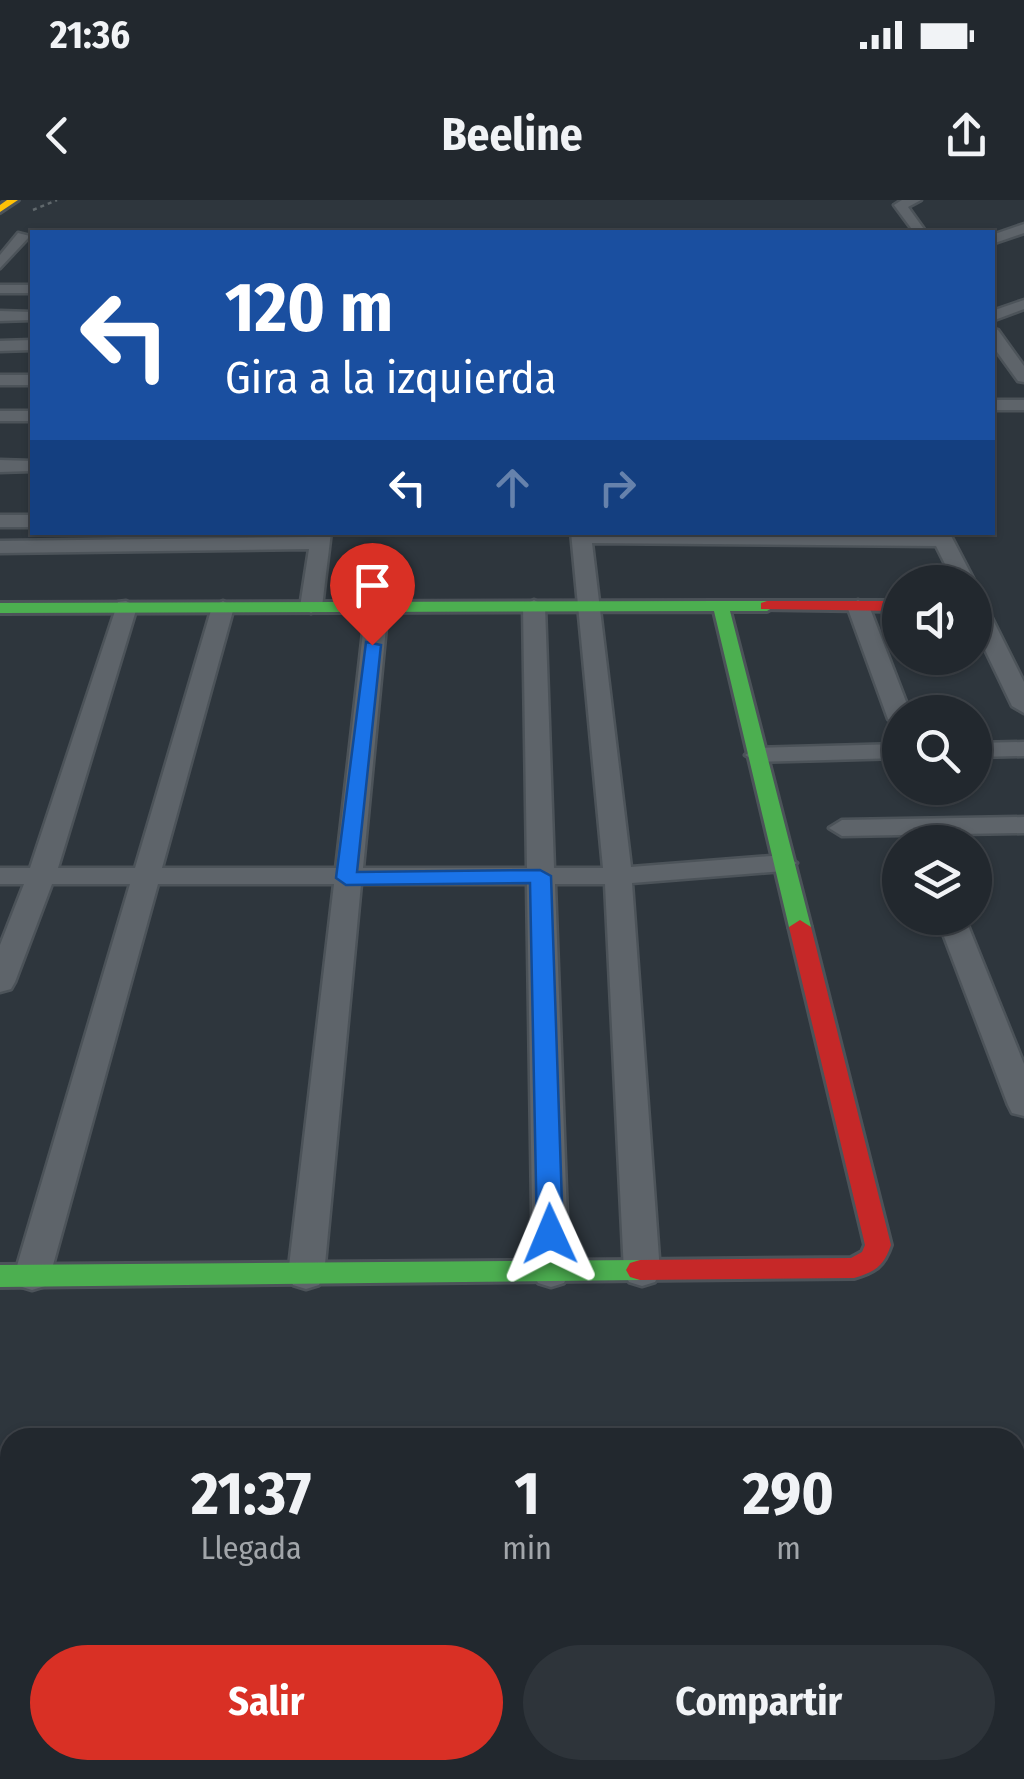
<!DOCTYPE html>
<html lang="es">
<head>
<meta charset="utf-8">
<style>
	:root { --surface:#22282e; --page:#2e343a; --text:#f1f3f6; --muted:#a2a6aa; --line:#3f444a; --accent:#d93025 }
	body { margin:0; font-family:"Fira Sans Condensed",sans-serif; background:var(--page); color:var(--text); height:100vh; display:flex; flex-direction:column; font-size:38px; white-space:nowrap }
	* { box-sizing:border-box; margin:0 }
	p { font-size:32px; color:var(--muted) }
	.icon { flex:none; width:55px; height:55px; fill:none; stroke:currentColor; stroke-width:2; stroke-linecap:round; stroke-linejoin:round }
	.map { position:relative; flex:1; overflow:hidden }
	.drawer { position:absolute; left:0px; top:1228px; width:1025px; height:352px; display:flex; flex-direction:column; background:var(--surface); border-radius:30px 30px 0 0; box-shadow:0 2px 8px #0004,0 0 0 2px var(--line) }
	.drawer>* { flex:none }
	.guide { position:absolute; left:30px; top:30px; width:965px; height:305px; border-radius:0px; box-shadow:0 2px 8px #0004,0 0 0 2px var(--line); background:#1a4fa0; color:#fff; overflow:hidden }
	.controls { position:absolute; left:882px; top:365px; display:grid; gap:20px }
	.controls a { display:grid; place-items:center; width:110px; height:110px; border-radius:50%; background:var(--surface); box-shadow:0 2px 8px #0004,0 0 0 2px var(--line); font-size:50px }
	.pin { position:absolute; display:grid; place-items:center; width:85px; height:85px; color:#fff; margin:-102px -42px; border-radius:50% 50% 50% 0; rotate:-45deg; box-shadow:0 0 10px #0007 }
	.pin .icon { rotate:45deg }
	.me { position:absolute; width:110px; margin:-55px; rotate:359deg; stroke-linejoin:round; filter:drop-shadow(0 0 8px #0008) }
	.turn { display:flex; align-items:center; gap:35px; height:210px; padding:0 30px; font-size:45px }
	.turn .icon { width:130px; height:130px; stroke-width:2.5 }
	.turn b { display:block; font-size:70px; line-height:85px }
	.lanes { display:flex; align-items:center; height:95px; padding:0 30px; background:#0003; justify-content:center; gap:50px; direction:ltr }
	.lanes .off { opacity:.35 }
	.eta { display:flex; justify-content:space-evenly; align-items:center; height:170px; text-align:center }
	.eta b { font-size:60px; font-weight:700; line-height:70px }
	.primary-button { display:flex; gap:20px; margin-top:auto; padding:20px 30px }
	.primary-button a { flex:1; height:115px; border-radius:60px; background:var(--accent); color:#fff; font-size:40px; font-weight:700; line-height:115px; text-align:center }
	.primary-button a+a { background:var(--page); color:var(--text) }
	.status { display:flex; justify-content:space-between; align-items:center; height:70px; padding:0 50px; background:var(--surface); direction:ltr }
	.status svg { height:28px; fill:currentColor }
	header { display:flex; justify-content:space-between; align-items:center; height:130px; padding:0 30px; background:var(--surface); font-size:45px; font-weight:700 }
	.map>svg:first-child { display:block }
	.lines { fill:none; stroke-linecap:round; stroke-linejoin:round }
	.street-casing { stroke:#4c5359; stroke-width:5 }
	.fast-casing { stroke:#4c5359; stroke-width:6 }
	.slow-casing { stroke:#4c5359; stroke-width:6 }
	.jam-casing { stroke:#4c5359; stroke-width:6 }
	.path { stroke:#60686c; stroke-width:2.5; stroke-dasharray:4 4; stroke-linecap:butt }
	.street { fill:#5e646a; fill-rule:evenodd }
	.fast { fill:#4caf50; fill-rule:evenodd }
	.slow { fill:#ffc107; fill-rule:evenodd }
	.jam { fill:#c62828; fill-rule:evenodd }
	.route { fill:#1a73e8; stroke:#114b97; stroke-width:2.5 }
</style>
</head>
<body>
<div class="status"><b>21:36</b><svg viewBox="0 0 49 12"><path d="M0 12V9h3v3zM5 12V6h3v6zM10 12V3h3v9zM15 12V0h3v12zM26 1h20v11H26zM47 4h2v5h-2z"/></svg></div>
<header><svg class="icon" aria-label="back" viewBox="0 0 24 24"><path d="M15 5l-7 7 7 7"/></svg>Beeline<svg class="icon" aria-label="share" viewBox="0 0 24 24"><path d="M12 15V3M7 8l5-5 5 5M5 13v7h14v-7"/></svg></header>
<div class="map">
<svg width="1024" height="1579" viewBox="0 0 1024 1579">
	<rect width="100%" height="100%" fill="#2e363d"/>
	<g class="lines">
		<defs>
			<g id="street">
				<polygon points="902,0 921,0 908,7 926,32 914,32 894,5"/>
				<polygon points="1024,24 1024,33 992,44 992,35"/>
				<polygon points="18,33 30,36 0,68 0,55"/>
				<rect x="0" y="85" width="32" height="8"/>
				<polygon points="1024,100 1024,109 992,121 992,111"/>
				<polygon points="0,111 32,112 32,120 0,121"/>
				<polygon points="992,128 998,130 1024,166 1024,182 1018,181 992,145"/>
				<polygon points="32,140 32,150 0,151 0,141"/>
				<rect x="0" y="175" width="32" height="10"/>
				<rect x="992" y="200" width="32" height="10"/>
				<rect x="0" y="211" width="32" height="10"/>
				<polygon points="0,260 32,261 32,271 0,272"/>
				<rect x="0" y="315" width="32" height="12"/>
				<polygon points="311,332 331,332 322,407 311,413 300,407 309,349 0,353 0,341 310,337"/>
				<polygon points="571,332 949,332 975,382 954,382 936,346 592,343 631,667 783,655 797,663 783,671 632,683 660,1072 655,1082 642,1086 629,1082 624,1072 605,684 555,684 569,1073 564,1083 551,1087 538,1083 533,1073 527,684 361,684 324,1075 319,1085 306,1089 293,1085 288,1075 334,684 158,684 50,1076 45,1086 32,1090 19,1086 14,1076 130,684 52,684 15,782 11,789 0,792 0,745 24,684 0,684 0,668 30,668 118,402 126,401 137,407 58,668 135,668 212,407 223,401 234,407 162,668 336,668 366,406 377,400 388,406 363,668 527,668 523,406 534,400 545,406 554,668 603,668"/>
				<polygon points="858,400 869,406 910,512 900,512 900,526 888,519 847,406"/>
				<polygon points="975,400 986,406 1024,482 1024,513 1012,506 975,429"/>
				<polygon points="1024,542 1024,556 975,557 975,543"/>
				<polygon points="900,544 900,558 757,562 745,555 757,548"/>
				<polygon points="1024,617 1024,633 842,636 829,628 842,620"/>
				<polygon points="937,718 965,718 1024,864 1024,916 1012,913 1008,905"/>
				<rect x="1015" y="1314" width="9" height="38"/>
				<rect x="0" y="1320" width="10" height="38"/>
				<polygon points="1015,1431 1024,1434 1024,1508 1015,1504"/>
			</g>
			<g id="fast">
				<polygon points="721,401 767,401 775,406 767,411 730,411 811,727 800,734 789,727 714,411 0,413 0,403"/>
				<polygon points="640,1060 650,1063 654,1070 650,1077 640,1080 0,1087 0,1065"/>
			</g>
			<polygon id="slow" points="7,0 18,0 0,12 0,5"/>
			<g id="jam">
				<polygon points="767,401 900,401 900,411 761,409 761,403"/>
				<path d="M800,720l11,7 80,318c-7,21 -16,27 -37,33l-214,2 -10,-3 -4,-7 4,-7 10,-3 211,-2 11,-6 3,-7 -76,-318z"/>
			</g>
		</defs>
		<use href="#street" class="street-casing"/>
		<use href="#fast" class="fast-casing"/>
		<use href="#slow" class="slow-casing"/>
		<use href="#jam" class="jam-casing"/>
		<polyline class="path" points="33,10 57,0"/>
		<use href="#street" class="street"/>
		<use href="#fast" class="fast"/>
		<use href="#slow" class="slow"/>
		<use href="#jam" class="jam"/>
	</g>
	<polygon class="route" points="366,442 381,445 357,672 540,670 551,676 563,1034 559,1041 541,1041 537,1034 530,683 346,685 336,678"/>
</svg>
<div class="controls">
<a><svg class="icon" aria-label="sound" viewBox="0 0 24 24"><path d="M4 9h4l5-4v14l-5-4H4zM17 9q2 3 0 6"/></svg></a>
<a><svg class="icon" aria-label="search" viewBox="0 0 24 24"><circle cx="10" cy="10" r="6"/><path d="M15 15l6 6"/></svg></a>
<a><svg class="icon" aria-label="layers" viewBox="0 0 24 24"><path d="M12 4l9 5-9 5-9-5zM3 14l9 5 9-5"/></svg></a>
</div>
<div class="pin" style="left:372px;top:445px;background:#d93025"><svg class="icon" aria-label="arrive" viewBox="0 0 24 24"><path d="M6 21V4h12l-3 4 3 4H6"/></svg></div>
<svg class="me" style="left:550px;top:1034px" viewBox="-20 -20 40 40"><path d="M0-17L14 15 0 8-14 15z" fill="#1a73e8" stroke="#fff" stroke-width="4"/></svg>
<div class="guide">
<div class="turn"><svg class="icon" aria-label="left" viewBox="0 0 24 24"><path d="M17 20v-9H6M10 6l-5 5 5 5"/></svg><div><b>120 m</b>Gira a la izquierda</div></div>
<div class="lanes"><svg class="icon" aria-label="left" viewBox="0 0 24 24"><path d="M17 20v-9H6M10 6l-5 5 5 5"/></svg><svg class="icon off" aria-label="ahead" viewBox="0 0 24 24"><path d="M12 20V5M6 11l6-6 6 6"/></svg><svg class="icon off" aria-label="right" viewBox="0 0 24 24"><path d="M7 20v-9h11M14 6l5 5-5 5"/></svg></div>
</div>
<section class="drawer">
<div class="eta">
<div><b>21:37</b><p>Llegada</p></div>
<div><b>1</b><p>min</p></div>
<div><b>290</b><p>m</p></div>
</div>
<div class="primary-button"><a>Salir</a><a>Compartir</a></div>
</section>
</div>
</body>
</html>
